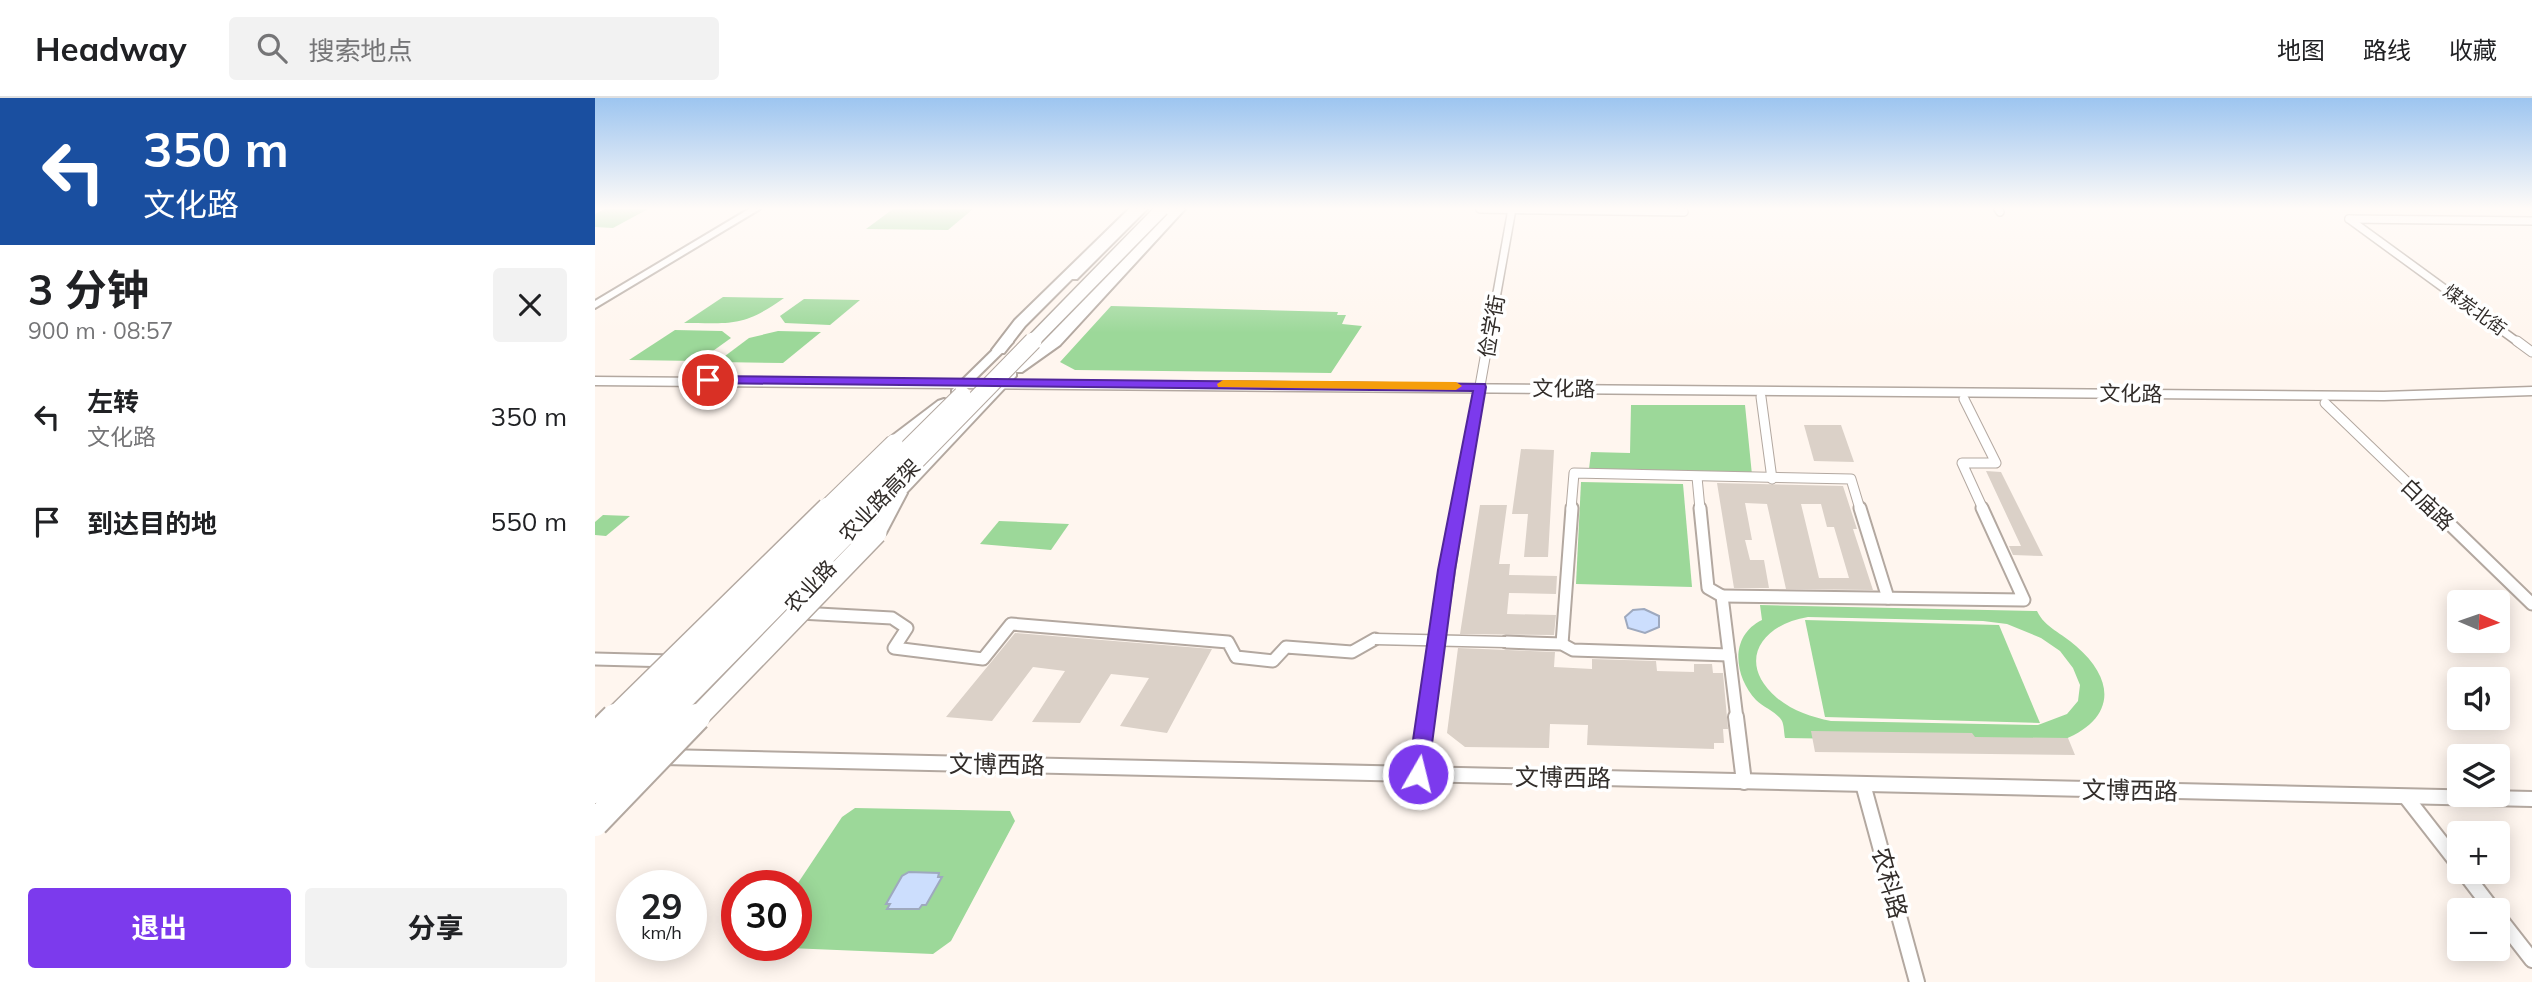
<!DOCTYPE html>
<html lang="zh">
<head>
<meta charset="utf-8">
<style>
	:root { --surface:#fff; --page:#f2f2f2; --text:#202124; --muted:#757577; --line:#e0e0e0; --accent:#7c3aed }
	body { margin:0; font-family:Mulish,"Noto Sans SC",sans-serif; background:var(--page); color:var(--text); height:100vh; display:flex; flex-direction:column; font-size:26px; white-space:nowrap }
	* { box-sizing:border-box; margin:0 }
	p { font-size:23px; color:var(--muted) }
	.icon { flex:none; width:38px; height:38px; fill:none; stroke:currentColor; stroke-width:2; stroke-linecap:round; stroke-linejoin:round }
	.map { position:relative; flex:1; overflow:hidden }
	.side { display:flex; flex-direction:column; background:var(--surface); width:595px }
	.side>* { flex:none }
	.top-card { background:#1a4fa0; color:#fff; overflow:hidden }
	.needle { width:46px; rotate:92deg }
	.fabs { position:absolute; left:1852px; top:492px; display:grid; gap:14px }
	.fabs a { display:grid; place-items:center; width:63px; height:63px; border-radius:7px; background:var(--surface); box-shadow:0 4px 18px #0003; font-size:35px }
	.speed { position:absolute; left:21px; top:772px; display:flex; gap:14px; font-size:35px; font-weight:700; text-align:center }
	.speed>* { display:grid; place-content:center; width:91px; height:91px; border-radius:50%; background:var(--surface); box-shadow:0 4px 18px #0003; line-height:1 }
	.speed small { font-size:18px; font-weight:400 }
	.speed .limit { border:10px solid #d22; background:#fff; color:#111 }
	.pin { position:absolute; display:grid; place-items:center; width:60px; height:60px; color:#fff; margin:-30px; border:4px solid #fff; border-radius:50%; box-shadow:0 2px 7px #0007 }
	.me { position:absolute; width:77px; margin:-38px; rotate:8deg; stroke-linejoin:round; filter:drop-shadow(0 0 5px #0008) }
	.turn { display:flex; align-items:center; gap:24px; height:147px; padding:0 28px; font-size:32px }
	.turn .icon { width:91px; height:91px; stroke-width:2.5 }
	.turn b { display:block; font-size:49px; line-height:60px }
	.round { display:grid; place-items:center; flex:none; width:74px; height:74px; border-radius:7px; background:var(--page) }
	.overview { display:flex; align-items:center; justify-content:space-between; height:119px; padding:0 28px }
	h1 { font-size:42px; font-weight:700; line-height:52px }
	.cta { display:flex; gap:14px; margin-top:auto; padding:14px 28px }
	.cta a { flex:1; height:80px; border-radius:7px; background:var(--accent); color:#fff; font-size:28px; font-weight:700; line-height:80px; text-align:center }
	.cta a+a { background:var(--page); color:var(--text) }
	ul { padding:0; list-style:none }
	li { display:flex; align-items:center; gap:21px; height:105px; padding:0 28px }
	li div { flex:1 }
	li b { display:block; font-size:26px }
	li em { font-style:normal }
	header { display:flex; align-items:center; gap:42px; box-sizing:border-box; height:98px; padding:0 35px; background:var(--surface); border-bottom:2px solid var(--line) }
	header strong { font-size:33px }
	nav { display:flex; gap:38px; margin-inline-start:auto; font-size:24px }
	.search { width:490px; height:63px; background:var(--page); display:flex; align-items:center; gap:18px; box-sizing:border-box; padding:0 24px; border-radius:7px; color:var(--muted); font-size:26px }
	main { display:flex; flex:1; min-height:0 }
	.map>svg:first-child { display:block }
	.green { fill:#9cd899; fill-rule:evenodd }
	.water { fill:#ccdefd; stroke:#9ea9be; stroke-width:2 }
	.building { fill:#dbd1c8; fill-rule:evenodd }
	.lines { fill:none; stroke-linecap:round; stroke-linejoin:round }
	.minor-far3-casing { stroke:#b3a8a0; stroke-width:10 }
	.minor-far2-casing { stroke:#b3a8a0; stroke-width:11 }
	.minor-far1-casing { stroke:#b3a8a0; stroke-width:15 }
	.minor-casing { stroke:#b3a8a0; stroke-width:18 }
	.tertiary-casing { stroke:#b3a8a0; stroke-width:4 }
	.secondary-casing { stroke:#b3a8a0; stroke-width:3 }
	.trunk-casing { stroke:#b3a8a0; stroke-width:4 }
	.minor-far3 { stroke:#fff; stroke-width:7 }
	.minor-far2 { stroke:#fff; stroke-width:9 }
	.minor-far1 { stroke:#fff; stroke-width:11 }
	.minor { stroke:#fff; stroke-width:14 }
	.tertiary { fill:#fff; fill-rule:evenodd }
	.secondary { fill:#fff; fill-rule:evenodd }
	.trunk { fill:#fff; fill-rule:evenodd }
	.pedestrian-bridge-casing { stroke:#b3a8a0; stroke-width:13; stroke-linecap:butt }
	.trunk-bridge-far3-casing { stroke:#b3a8a0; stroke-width:16; stroke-linecap:butt }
	.trunk-bridge-far2-casing { stroke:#b3a8a0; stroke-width:19; stroke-linecap:butt }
	.trunk-bridge-far1-casing { stroke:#b3a8a0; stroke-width:24; stroke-linecap:butt }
	.trunk-bridge-casing { stroke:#b3a8a0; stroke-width:30; stroke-linecap:butt }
	.pedestrian-bridge { stroke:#fff; stroke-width:10 }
	.trunk-bridge-far3 { stroke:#fff; stroke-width:13 }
	.trunk-bridge-far2 { stroke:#fff; stroke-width:17 }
	.trunk-bridge-far1 { stroke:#fff; stroke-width:21 }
	.trunk-bridge { stroke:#fff; stroke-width:26 }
	.route { fill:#7c3aed; stroke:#51269a; stroke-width:2 }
	.slow { fill:#f59e0b }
	.labels { text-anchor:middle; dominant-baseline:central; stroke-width:7; stroke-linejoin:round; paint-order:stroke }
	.far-street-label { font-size:18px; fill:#322d2a; stroke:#fff }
	.street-label { font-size:21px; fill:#322d2a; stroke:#fff }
	.near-street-label { font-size:24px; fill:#322d2a; stroke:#fff }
</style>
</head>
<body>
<header>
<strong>Headway</strong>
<div class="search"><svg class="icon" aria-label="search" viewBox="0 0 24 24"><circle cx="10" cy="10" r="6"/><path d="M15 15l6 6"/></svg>搜索地点</div>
<nav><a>地图</a><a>路线</a><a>收藏</a></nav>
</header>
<main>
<section class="side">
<div class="top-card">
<div class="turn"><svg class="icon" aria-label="left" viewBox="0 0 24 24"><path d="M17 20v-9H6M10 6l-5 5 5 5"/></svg><div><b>350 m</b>文化路</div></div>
</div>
<div class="overview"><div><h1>3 分钟</h1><p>900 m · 08:57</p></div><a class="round"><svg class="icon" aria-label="close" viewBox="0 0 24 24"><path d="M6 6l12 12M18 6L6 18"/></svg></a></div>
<ul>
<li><svg class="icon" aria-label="left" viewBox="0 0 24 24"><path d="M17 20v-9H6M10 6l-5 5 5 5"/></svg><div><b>左转</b><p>文化路</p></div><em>350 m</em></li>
<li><svg class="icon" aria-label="arrive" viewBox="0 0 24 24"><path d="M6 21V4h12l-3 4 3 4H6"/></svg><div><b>到达目的地</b></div><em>550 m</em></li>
</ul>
<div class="cta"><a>退出</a><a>分享</a></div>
</section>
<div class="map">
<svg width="1937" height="884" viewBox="0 0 1937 884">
	<rect width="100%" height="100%" fill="#fff6ef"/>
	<g class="green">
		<polygon points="10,111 53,111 18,130 0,129 0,116"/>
		<polygon points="298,111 378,111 353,132 271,131"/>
		<path d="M128,199l61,1c-41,29 -52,25 -100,25z"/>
		<polygon points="209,201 265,202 235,227 190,225 185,218"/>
		<polygon points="516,208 743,214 742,217 751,217 747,226 767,228 736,275 480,272 465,264"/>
		<polygon points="80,232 127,233 136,240 104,263 34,262"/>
		<polygon points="183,233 226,234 188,265 122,264 154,240"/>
		<polygon points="1036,307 1150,307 1157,377 994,371 996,354 1035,355"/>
		<polygon points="986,384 1088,386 1097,489 981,486"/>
		<polygon points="8,417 35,418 11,438 0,437 0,424"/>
		<polygon points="404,423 474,426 456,452 385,446"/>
		<path d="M1165,507l277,6c8,17 25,22 39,35 44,38 36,77 -18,96l-273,-4c-1,-5 -1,-13 -3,-17 -4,-8 -19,-14 -26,-21 -22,-24 -27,-64 6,-80zM1213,519l175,4 24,3 34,14 19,13 13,17 7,17 -2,16 -11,13 -29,11 -207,-4c-20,-4 -38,-10 -54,-23 -42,-36 -15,-74 31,-81z"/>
		<polygon points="1210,522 1404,527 1445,625 1230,619"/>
		<polygon points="260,710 415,713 420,723 356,843 338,856 170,849 169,847 201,847 201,788 247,719"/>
	</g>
	<g class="water">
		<polygon points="1049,511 1064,518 1064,529 1050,535 1033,530 1030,519 1038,512"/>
		<polygon points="314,774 344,775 343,779 347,779 331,807 327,807 324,811 292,811 295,806 291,806 307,778"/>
	</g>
	<g class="building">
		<polygon points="1209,327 1246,327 1259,364 1219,363"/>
		<polygon points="926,351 959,352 953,459 929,459 933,416 917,416"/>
		<polygon points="1391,373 1406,374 1448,458 1418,457 1414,448 1426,448"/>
		<path d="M1122,385l126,3 14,43h-4l20,61 -87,-1 -19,-85 -22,-1 7,37h-7l5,20h14l5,28h-35zM1206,406h20l6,23h7l15,51h-30z"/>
		<polygon points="885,407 912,407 904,466 915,466 914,477 962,478 961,496 914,495 912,516 961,517 959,537 865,536"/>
		<polygon points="420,535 617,551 572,635 525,628 554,580 516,576 485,625 437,624 470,573 438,569 397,623 351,619"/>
		<polygon points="863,550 960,554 959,569 997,571 997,561 1061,563 1062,573 1099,574 1099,566 1117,566 1118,575 1128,575 1133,631 1128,631 1129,645 1119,645 1119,651 992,647 993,627 955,626 954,650 870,649 852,635"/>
		<polygon points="1216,633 1377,635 1380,639 1473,640 1480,657 1220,654"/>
	</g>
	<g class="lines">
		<defs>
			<g id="minor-far3">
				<polyline points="885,111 1089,114"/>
				<polyline points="1403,111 1405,114"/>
				<polyline points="1754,121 1924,245"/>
				<polyline points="1754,121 1937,123"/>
				<polyline points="893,245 917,111"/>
			</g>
			<g id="minor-far2">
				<polyline points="1922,243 1937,254"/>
				<polyline points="1166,299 1177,381"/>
				<polyline points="1369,301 1401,365 1367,365 1388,411"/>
				<polyline points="1730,305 1840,411"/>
				<polyline points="1102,379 1105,411"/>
				<polyline points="863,411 893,243"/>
				<polyline points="976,411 979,375 1256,381 1265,411"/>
			</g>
			<g id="minor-far1">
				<polyline points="1105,410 1113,490 1127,498 1142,621"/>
				<polyline points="1265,410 1293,500"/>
				<polyline points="1838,410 1937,506"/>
				<polyline points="1127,498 1429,502 1387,410"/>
				<polyline points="205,515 297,520 312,530 299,550 388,561 416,526 633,544 641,559 678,563 691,549 757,554 780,541"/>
				<polyline points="911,544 967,546 978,552 1134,557"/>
				<polyline points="967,546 977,410"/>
				<polyline points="0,561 77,563"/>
				<polyline points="831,621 863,410"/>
			</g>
			<g id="minor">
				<polyline points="1141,619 1149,684"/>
				<polyline points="68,659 1937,701"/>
				<polyline points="823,676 831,619"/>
				<polyline points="1268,686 1322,884"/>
				<polyline points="1811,699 1864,767"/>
				<polyline points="1869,774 1898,812"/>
				<polyline points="1902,817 1937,862"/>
			</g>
			<g id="tertiary">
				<polygon points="154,111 165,111 0,210 0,203"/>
				<polygon points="543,111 552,111 482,181 476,181 476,177"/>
				<polygon points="571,111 580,111 437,261 429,261 429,257"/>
				<polygon points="414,239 418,240 418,244 365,296 357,296 357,292 410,240"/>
				<polygon points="417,273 421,274 421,278 298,409 288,409 286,406 288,403 413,274"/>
				<polygon points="267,429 272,430 274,433 272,436 228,483 218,483 216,480 218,477 262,430"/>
			</g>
			<polygon id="secondary" points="0,279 1789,294 1937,289 1937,297 1789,302 0,287"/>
			<g id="trunk">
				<polygon points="534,111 547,111 430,228 409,255 399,255 397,252 420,222"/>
				<polygon points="577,111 590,111 465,247 427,274 417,274 414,271 417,268 455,241"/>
				<polygon points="349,301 355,303 357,306 355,309 305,349 293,349 290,345 293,341 343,303"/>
				<polygon points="303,390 312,395 291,435 288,439 274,439 271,435 297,391"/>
			</g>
		</defs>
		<use href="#minor-far3" class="minor-far3-casing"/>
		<use href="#minor-far2" class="minor-far2-casing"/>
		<use href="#minor-far1" class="minor-far1-casing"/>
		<use href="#minor" class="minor-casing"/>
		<use href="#tertiary" class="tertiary-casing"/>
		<use href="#secondary" class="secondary-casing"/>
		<use href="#trunk" class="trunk-casing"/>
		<use href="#minor-far3" class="minor-far3"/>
		<use href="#minor-far2" class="minor-far2"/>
		<use href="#minor-far1" class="minor-far1"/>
		<use href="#minor" class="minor"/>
		<use href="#tertiary" class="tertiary"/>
		<use href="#secondary" class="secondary"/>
		<use href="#trunk" class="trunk"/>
		<defs>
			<polyline id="pedestrian-bridge" points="780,541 911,544"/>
			<polyline id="trunk-bridge-far3" points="436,245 567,111"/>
			<g id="trunk-bridge-far2">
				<polyline points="231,411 299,345"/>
				<polyline points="252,411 367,297"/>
				<polyline points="274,411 438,243"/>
			</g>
			<g id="trunk-bridge-far1">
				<polyline points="18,621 233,410"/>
				<polyline points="42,621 254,410"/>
				<polyline points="69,621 276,410"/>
				<polyline points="101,621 281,435"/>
			</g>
			<g id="trunk-bridge">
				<polyline points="0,639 20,619"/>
				<polyline points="0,663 44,619"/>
				<polyline points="0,692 71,619"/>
				<polyline points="0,725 102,619"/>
			</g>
		</defs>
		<use href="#pedestrian-bridge" class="pedestrian-bridge-casing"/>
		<use href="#trunk-bridge-far3" class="trunk-bridge-far3-casing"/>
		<use href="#trunk-bridge-far2" class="trunk-bridge-far2-casing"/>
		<use href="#trunk-bridge-far1" class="trunk-bridge-far1-casing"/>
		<use href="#trunk-bridge" class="trunk-bridge-casing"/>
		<use href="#pedestrian-bridge" class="pedestrian-bridge"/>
		<use href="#trunk-bridge-far3" class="trunk-bridge-far3"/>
		<use href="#trunk-bridge-far2" class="trunk-bridge-far2"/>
		<use href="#trunk-bridge-far1" class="trunk-bridge-far1"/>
		<use href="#trunk-bridge" class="trunk-bridge"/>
	</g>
	<linearGradient id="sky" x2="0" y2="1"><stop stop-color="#9dc5f0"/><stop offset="0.47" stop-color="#fffbf8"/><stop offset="1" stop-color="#fffbf8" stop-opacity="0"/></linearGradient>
	<rect width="1937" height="235" fill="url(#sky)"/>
	<polygon class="route" points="113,278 890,286 891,289 860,472 833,676 830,682 823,684 816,682 813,676 843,472 878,293 108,285 108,280"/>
	<polygon class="slow" points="628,282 861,284 867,288 861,292 623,289 622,286"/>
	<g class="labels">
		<g class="far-street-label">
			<text transform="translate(1880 212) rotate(36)">煤炭北街</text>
		</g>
		<g class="street-label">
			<text transform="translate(896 228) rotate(-80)">俭学街</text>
			<text transform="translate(969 290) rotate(1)">文化路</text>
			<text transform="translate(1536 295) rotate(1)">文化路</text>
			<text transform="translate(284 402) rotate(-46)">农业路高架</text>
			<text transform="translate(1833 406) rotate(44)">白庙路</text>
			<text transform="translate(215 488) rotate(-46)">农业路</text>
		</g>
		<g class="near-street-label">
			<text transform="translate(402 666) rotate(1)">文博西路</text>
			<text transform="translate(968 679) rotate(1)">文博西路</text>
			<text transform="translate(1535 692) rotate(1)">文博西路</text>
			<text transform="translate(1295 785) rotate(75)">农科路</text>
		</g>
	</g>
</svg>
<div class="fabs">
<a><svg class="needle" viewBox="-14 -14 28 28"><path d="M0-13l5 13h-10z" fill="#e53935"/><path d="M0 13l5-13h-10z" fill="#757577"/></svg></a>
<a><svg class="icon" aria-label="sound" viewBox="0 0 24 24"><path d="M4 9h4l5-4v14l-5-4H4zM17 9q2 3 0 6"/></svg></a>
<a><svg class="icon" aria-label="layers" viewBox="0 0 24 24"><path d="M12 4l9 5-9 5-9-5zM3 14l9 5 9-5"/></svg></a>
<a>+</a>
<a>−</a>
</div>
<div class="speed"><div>29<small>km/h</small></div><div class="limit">30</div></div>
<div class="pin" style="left:113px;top:282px;background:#d93025"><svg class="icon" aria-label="arrive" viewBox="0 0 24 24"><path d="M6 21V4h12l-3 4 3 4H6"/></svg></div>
<svg class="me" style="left:823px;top:676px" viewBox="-20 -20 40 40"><circle r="17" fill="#7c3aed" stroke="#fff" stroke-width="3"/><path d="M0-11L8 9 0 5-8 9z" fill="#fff"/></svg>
</div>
</main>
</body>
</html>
